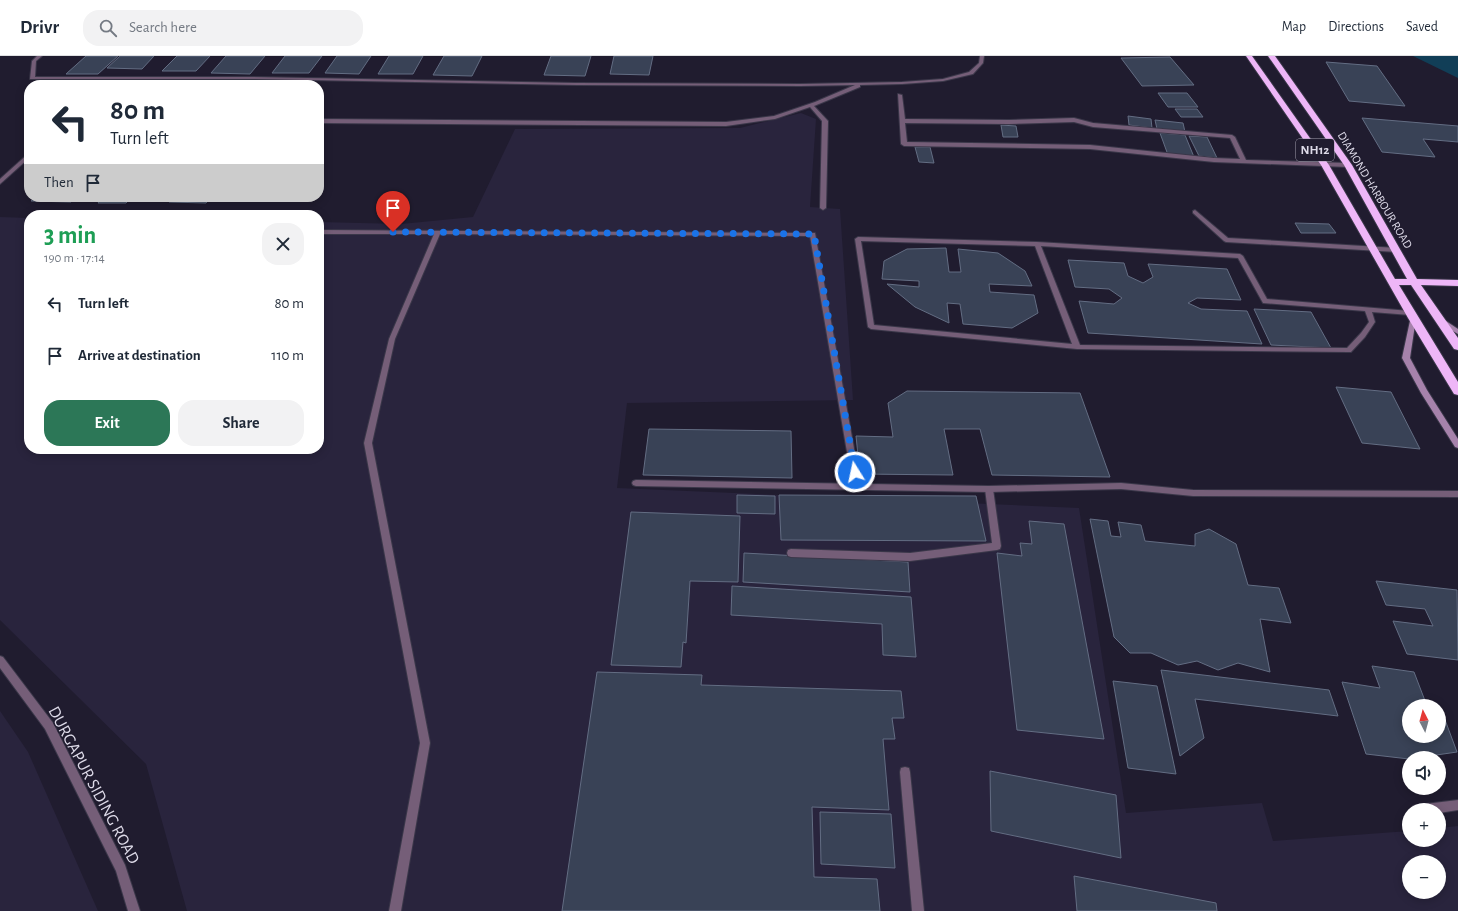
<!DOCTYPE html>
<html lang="en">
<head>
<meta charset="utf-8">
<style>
	:root { --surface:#fff; --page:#f2f2f3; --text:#1f2937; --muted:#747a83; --line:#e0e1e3; --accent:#2c7757 }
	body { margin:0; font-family:"Alegreya Sans",sans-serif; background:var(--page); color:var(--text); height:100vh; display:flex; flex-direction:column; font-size:15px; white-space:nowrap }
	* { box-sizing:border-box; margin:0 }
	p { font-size:13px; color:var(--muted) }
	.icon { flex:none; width:22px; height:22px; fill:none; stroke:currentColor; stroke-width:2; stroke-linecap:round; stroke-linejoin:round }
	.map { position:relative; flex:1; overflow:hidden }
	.sheet { position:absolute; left:24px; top:154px; width:300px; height:244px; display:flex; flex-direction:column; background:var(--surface); border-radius:16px; box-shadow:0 2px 10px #0003 }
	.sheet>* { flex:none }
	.banner { position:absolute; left:24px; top:24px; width:300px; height:122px; border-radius:16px; box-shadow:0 2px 10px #0003; background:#fff; color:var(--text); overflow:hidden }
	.needle { width:26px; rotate:354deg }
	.fabs { position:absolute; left:1402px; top:643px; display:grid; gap:8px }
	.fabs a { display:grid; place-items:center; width:44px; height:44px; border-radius:50%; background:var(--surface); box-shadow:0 2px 10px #0003; font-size:20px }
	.pin { position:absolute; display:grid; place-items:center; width:34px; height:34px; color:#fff; margin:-41px -17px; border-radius:50% 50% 50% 0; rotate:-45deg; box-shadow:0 0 4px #0007 }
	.pin .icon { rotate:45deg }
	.me { position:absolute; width:44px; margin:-22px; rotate:350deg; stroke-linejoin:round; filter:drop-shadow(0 0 3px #0008) }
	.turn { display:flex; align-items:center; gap:14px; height:84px; padding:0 20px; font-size:18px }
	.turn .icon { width:52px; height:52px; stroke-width:2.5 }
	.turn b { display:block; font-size:28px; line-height:34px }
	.then { display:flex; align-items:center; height:38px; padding:0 20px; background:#0003; gap:8px; font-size:15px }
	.round { display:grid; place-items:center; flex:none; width:42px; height:42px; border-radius:16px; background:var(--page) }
	.headline { display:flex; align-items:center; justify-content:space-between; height:68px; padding:0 20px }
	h1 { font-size:24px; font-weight:600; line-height:30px; color:#1e9e55 }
	.primary-button { display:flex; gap:8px; margin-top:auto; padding:8px 20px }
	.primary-button a { flex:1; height:46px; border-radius:16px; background:var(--accent); color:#fff; font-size:16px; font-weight:600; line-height:46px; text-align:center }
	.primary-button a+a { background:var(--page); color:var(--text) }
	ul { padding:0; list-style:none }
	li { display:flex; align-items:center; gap:12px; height:52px; padding:0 20px }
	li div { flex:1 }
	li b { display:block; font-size:15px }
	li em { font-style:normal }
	header { display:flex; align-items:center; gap:24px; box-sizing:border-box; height:56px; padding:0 20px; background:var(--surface); border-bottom:1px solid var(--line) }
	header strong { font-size:19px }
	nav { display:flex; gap:22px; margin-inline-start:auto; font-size:14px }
	.search { width:280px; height:36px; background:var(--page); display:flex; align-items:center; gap:10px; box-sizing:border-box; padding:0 14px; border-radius:16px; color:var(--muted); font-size:15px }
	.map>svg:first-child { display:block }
	.built { fill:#29243d; fill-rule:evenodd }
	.water { fill:#113e57 }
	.building { fill:#394256; stroke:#636d83 }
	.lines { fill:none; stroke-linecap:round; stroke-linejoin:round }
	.lane-casing { stroke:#3a3749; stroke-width:2 }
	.street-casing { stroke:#3a3749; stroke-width:2 }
	.secondary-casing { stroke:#3a3749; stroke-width:2 }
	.highway-casing { stroke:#3a3749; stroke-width:2 }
	.lane { fill:#755e78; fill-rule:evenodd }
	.street { fill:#755e78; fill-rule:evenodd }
	.secondary { fill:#a682ab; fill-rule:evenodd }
	.highway { fill:#eeb6f7; fill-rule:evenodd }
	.route { stroke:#1a73e8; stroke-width:7; stroke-dasharray:0 12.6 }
	.labels { text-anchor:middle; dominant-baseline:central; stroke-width:3; stroke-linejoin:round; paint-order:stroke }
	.far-street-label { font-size:12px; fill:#dddae8; stroke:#201c2f }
	.shield { fill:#201c2f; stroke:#a4a1b0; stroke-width:1 }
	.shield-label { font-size:13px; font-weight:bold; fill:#dddae8 }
	.near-street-label { font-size:17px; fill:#dddae8; stroke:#201c2f }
</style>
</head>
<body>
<header>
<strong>Drivr</strong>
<div class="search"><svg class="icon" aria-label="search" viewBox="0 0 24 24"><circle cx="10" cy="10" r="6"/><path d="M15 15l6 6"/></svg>Search here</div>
<nav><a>Map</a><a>Directions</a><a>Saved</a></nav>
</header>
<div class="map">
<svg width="1458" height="855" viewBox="0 0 1458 855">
	<rect width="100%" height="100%" fill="#201c2f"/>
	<g class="built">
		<path d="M801,57l15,6 -6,88 30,2 13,191 -226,3 -10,85 462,20 47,305 136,-10 11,38 136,-10v9h30v-12l19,-2v85h-1271l-41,-147 -146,-144v-403l29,1v231h290v-227l82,2 72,-7 42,-88 225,-1zM1409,806h30v30h-30z"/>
		<polygon points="0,655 28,696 98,855 0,855"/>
	</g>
	<polygon class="water" points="1413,0 1458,0 1458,22"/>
	<g class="building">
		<polygon points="86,0 118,0 98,18 66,18"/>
		<polygon points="120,0 154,0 142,13 107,12"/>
		<polygon points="177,0 210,0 196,15 162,15"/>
		<polygon points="226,0 265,0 250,18 211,17"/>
		<polygon points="285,0 322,0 309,17 272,17"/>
		<polygon points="337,0 371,0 359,18 325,17"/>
		<polygon points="389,0 423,0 413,18 378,18"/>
		<polygon points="444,0 482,0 472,20 433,19"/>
		<polygon points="551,0 591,0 585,20 544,19"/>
		<polygon points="614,0 653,0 649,19 610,18"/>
		<polygon points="1170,1 1194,29 1142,30 1121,2"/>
		<polygon points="1326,6 1377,10 1405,50 1349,45"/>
		<polygon points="1158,37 1187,37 1198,51 1168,51"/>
		<polygon points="1175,53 1197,53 1203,61 1181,61"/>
		<polygon points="1128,60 1151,63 1152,72 1129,69"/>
		<polygon points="1362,62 1458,70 1458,86 1423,83 1435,101 1382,96"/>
		<polygon points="1155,64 1183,67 1185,76 1157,73"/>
		<polygon points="1001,69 1016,70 1018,81 1003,81"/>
		<polygon points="1160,77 1185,79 1194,101 1168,99"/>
		<polygon points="1189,80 1207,81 1217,102 1199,100"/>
		<polygon points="915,91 930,91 934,107 919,106"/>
		<polygon points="35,141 76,141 71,146 31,145"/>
		<polygon points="103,141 132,141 126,147 98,147"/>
		<polygon points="173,141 211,141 206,147 169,146"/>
		<polygon points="1295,167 1329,168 1336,177 1301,177"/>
		<polygon points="946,192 949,216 961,216 958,193 998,197 1025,215 1032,230 989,228 990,236 1034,239 1038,257 1012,272 963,268 960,248 947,247 949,267 915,251 887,228 919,231 919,225 882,223 884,205 907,193"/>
		<polygon points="1068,204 1124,207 1128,220 1143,227 1153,221 1148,208 1227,213 1241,244 1197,242 1188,247 1201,253 1247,255 1262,288 1088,277 1079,245 1114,248 1122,242 1109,233 1075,231"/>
		<polygon points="1254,253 1311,256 1331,292 1271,289"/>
		<polygon points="1336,331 1391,336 1420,393 1362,387"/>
		<polygon points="907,335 1080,337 1110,421 992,419 980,373 944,373 953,419 860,418 856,380 893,381 888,347"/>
		<polygon points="649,373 791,375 792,422 643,419"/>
		<polygon points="737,439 775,440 775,458 737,457"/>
		<polygon points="779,439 976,440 986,485 781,484"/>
		<polygon points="631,456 740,460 738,526 690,525 686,587 683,586 681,611 611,609"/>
		<polygon points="1090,463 1108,465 1111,480 1121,481 1118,466 1141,469 1145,485 1195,490 1195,478 1209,473 1236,488 1248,529 1279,532 1291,567 1260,563 1270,616 1238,607 1218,614 1197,605 1178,609 1151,597 1130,597 1114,581"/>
		<polygon points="1029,465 1064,468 1104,683 1017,674 997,497 1022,500 1020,487 1032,488"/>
		<polygon points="744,497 908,506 910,536 743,526"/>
		<polygon points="1376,525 1457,534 1458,604 1407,598 1393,565 1433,570 1425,553 1386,549"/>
		<polygon points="732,530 911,541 916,601 883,599 882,568 731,559"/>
		<polygon points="1372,610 1414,616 1427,650 1409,650 1409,680 1439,680 1439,653 1441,653 1457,696 1409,703 1366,698 1342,626 1380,632"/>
		<polygon points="1161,614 1329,634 1338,660 1195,643 1204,682 1180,700"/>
		<polygon points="597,616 702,619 701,629 901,635 904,662 892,662 895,683 883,683 889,754 812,751 814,821 877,823 880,855 562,855"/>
		<polygon points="1113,625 1157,630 1176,718 1128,712"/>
		<polygon points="990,715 1116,739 1121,802 991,775"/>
		<polygon points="820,756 891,758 895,812 821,808"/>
		<polygon points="1074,820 1216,847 1217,855 1077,855"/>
	</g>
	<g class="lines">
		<defs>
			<g id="lane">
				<polygon points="37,0 42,0 36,5 35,21 253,21 576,27 800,28 902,26 943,23 969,16 979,7 980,0 984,0 983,7 973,18 943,25 902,28 860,29 860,31 814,50 828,65 826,152 823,154 820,152 822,65 810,51 775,63 726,70 319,67 319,63 726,66 774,60 815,46 855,29 800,30 576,29 253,23 30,23 32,5"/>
				<path d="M898,38l4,1 3,24 104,1 65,-2 19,5 139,12 3,2 11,23 102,3 3,2 -3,2 -134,-5 -124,-13 -186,-3 -3,-2zM1074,66l19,5 137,11 10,21 -26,-1 -124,-13 -183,-3 -2,-19 104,1z"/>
				<polygon points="29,97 29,102 0,128 0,123"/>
				<polygon points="1195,154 1228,182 1397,192 1400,194 1397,196 1226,186 1224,185 1193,157 1193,155"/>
				<polygon points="319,174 815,177 861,431 860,433 854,433 853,431 810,180 440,178 395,283 372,387 430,687 401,855 389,855 420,687 364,387 389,283 434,178 319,178"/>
				<polygon points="989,430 992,431 993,433 1001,490 1000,493 997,494 910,505 791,501 788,500 787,497 788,494 791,493 910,497 992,487 985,433 986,431"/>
				<polygon points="905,711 909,712 910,716 924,855 912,855 900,716 901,712"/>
				<polygon points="1458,744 1458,754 1439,757 1439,754 1412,754 1413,750 1417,749"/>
			</g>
			<g id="street">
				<path d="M858,181l179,5 203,12 3,2 24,43 143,12 3,2 -3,2 -38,-3 3,10 -10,15 -14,15h-2l-272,-3 -206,-20 -3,-2 -13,-88zM861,185l174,5 37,98 -198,-19zM1041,190l197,12 25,45 102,8 4,11 -8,11 -14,15 -267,-3z"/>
				<polygon points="636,424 989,430 1121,427 1193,434 1458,435 1458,441 1193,440 1121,433 989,436 636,430 633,429 632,427 633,425"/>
				<polygon points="0,600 3,601 53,667 125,809 140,855 128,855 116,815 45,673 0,612"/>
			</g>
			<g id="secondary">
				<polygon points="1411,260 1413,260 1416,262 1410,302 1427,334 1458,383 1458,392 1455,391 1421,337 1402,302"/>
				<polygon points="1439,263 1443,263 1458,273 1458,278 1439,267"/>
			</g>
			<polygon id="highway" points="1246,0 1252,0 1329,109 1395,223 1407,223 1344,109 1268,0 1275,0 1352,109 1417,223 1458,224 1458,230 1421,229 1458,282 1458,294 1454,293 1411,229 1399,229 1458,326 1458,339 1454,338 1408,262 1321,109"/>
		</defs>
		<use href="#lane" class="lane-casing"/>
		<use href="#street" class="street-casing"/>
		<use href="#secondary" class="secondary-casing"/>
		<use href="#highway" class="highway-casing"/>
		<use href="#lane" class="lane"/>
		<use href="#street" class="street"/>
		<use href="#secondary" class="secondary"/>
		<use href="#highway" class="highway"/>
	</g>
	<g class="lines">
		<polyline class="route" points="393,176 814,178 855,416"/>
	</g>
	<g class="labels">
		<g class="far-street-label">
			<text transform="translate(1375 134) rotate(59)">DIAMOND HARBOUR ROAD</text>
		</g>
		<rect class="shield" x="1296" y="83" width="38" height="22" rx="3"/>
		<g class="shield-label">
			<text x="1315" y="94">NH12</text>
		</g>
		<g class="near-street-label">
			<text transform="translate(94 729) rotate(62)">DURGAPUR SIDING ROAD</text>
		</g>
	</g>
</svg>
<div class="fabs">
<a><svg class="needle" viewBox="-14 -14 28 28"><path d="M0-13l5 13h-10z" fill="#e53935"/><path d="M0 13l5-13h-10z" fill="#747a83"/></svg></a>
<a><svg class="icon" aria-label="sound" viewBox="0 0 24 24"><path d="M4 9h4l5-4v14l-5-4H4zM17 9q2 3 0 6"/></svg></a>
<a>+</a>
<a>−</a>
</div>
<div class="pin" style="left:393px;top:176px;background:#d93025"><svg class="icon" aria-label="arrive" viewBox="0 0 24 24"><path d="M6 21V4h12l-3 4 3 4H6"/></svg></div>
<svg class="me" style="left:855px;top:416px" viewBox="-20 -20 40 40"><circle r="17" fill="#1a73e8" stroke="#fff" stroke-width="3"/><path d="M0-11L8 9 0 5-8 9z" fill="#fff"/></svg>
<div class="banner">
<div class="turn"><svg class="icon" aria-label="left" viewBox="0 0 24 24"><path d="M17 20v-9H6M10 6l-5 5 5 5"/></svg><div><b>80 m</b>Turn left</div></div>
<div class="then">Then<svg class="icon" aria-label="arrive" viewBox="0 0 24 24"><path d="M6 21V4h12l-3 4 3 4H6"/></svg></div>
</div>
<section class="sheet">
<div class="headline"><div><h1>3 min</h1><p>190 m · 17:14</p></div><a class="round"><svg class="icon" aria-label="close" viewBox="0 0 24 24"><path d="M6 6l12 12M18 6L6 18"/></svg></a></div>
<ul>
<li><svg class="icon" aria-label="left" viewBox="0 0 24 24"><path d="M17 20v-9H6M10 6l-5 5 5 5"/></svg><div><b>Turn left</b></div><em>80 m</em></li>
<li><svg class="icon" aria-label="arrive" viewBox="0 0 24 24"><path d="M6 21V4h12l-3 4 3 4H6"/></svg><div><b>Arrive at destination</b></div><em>110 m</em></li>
</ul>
<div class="primary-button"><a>Exit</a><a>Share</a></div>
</section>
</div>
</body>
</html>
